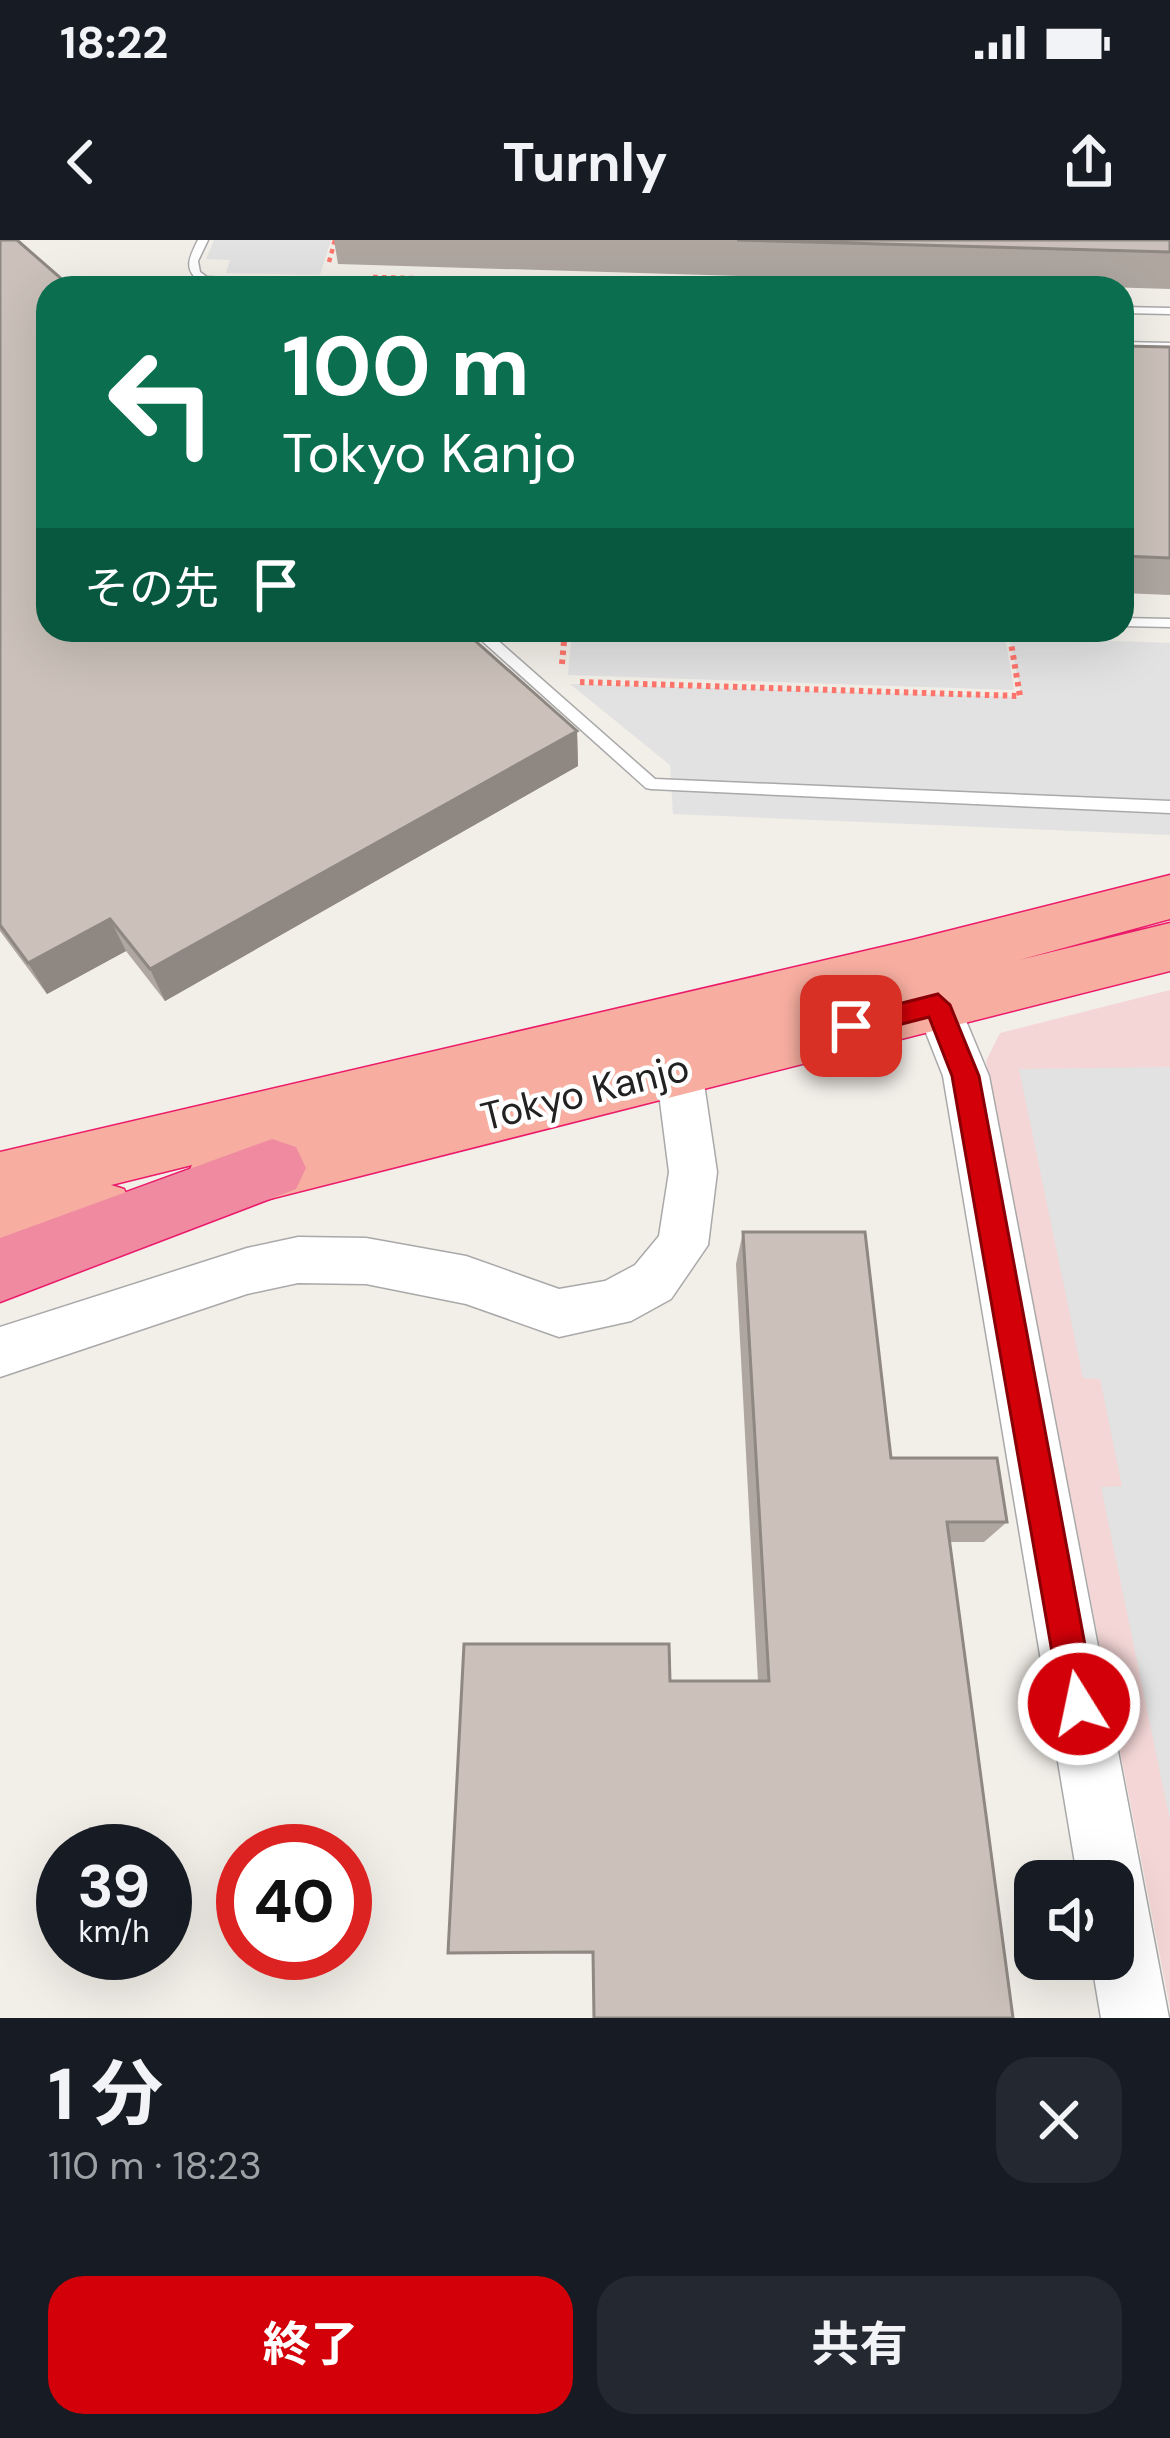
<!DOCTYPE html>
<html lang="ja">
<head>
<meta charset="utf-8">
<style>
	:root { --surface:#171b24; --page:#242831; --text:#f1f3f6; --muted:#9ea1a6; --accent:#d30009 }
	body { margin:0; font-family:"DM Sans","Noto Sans JP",sans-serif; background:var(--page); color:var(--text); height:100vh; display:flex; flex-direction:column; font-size:45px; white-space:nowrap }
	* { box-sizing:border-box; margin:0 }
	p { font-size:39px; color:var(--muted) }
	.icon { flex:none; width:66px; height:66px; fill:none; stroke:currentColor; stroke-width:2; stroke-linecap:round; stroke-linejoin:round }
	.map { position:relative; height:1778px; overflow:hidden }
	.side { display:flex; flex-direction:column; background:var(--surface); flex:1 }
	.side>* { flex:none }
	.guide { position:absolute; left:36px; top:36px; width:1098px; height:366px; border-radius:36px; box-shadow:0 12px 48px #0002; background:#0b6e4f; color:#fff; overflow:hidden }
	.controls { position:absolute; left:1014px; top:1620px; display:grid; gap:24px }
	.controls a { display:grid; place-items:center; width:120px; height:120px; border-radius:24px; background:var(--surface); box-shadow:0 12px 48px #0002; font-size:60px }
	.speed { position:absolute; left:36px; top:1584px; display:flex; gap:24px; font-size:60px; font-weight:700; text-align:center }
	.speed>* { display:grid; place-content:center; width:156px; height:156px; border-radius:50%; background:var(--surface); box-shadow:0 12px 48px #0002; line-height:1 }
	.speed small { font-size:30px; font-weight:400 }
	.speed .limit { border:18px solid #d22; background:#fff; color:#111 }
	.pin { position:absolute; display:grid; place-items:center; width:102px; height:102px; color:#fff; margin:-51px; border-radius:24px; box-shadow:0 6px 18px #0006 }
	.me { position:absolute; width:132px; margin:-66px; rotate:350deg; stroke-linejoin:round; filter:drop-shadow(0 0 9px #0008) }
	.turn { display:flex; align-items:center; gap:42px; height:252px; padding:0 48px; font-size:54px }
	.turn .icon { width:156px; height:156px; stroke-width:2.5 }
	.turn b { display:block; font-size:84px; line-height:102px }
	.then { display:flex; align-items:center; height:114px; padding:0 48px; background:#0003; gap:24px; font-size:45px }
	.round { display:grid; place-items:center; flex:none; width:126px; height:126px; border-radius:36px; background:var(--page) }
	.head { display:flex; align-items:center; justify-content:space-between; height:204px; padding:0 48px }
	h1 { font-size:72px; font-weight:700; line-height:90px }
	.action { display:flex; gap:24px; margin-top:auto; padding:24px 48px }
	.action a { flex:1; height:138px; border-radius:36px; background:var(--accent); color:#fff; font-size:48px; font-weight:700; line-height:138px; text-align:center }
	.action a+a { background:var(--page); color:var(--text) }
	.status { display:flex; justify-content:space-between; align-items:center; height:84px; padding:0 60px; background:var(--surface); direction:ltr }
	.status svg { height:33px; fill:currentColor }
	header { display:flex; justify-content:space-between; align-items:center; height:156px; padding:0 48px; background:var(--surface); font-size:54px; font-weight:700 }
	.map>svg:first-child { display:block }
	.commercial { fill:#f4d6d6 }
	.parking { fill:#e2e2e2 }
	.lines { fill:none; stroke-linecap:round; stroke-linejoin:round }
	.service-casing { stroke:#a9a9a9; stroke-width:3 }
	.tertiary-casing { stroke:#a9a9a9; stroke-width:3 }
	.trunk-casing { stroke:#eb1a6a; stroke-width:3 }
	.motorway-casing { stroke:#eb1a6a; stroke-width:3 }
	.path-far1 { stroke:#ff756c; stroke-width:4.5; stroke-dasharray:4.5 4.5; stroke-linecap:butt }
	.path { stroke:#ff756c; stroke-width:6; stroke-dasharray:4.5 4.5; stroke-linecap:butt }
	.service { fill:#fff; fill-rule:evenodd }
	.tertiary { fill:#fff; fill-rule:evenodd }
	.trunk { fill:#f7aea0; fill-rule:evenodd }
	.motorway { fill:#ef8aa1; fill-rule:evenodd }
	.wall { fill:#afa6a0 }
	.shaded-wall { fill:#8e8782 }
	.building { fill:#cbc1ba; stroke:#8e8782; stroke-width:3 }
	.route { fill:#d30009; stroke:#890006; stroke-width:3 }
	.labels { text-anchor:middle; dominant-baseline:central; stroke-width:9; stroke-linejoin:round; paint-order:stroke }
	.street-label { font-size:39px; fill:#222; stroke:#fff }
</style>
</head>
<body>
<div class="status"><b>18:22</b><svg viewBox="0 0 49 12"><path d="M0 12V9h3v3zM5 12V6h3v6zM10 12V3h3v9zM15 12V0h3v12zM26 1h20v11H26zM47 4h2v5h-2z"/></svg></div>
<header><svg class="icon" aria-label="back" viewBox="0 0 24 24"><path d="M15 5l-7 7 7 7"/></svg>Turnly<svg class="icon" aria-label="share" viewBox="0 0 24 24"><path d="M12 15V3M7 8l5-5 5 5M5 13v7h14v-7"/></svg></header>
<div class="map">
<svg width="1170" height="1778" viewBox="0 0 1170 1778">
	<rect width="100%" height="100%" fill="#f2eee8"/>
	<polygon class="commercial" points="1170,750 1170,1768 986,821 1000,793"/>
	<g class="parking">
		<polygon points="214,0 331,0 320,35 226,33 230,20 206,19"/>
		<polygon points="572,390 1006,402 1014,450 568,435"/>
		<polygon points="1009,397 1170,403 1170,595 673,574 670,525 570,444 1022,457"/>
		<polygon points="1170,827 1170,1581 1101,1247 1122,1246 1100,1139 1083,1138 1019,829"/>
	</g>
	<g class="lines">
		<defs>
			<g id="service">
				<path d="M198,0h10l-10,21 2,11 7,5 147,8 5,3h-66l-93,-6c-17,-13 -11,-24 -2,-42z"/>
				<polygon points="1122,67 1170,68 1170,74 1122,73"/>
				<polygon points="1122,102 1170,103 1170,109 1122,108"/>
				<polygon points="1122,378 1170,379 1170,387 1122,386"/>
				<polygon points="470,390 486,390 655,539 1170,561 1170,573 651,549 646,548"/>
			</g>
			<g id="tertiary">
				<polygon points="938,747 954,752 989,836 1169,1778 1101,1778 1091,1719 1113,1719 1113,1641 1078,1641 943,836 915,765 922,752"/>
				<polygon points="679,811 696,816 702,830 717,932 708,1005 671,1059 631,1081 559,1097 466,1064 366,1044 298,1043 247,1054 0,1137 0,1087 247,1008 298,997 366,998 466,1016 559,1049 605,1041 635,1025 659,996 669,932 656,830 662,816"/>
			</g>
			<polygon id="trunk" points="1170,635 1170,679 1019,720 1170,683 1170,731 218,972 194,963 184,942 192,925 111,945 124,949 134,971 124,993 0,1027 0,912 912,700"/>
			<polygon id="motorway" points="272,899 296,907 306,928 296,949 0,1062 0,998"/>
		</defs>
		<use href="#service" class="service-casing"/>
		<use href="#tertiary" class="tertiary-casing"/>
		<use href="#trunk" class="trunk-casing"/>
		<use href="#motorway" class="motorway-casing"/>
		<g class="path-far1">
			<polyline points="329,22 335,0"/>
			<polyline points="373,37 780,48"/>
		</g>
		<g class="path">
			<polyline points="562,424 565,390"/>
			<polyline points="580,442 1020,456 1011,403"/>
		</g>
		<use href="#service" class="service"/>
		<use href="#tertiary" class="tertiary"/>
		<use href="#trunk" class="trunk"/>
		<use href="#motorway" class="motorway"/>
	</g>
	<g class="wall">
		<polygon points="0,0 577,491 578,526 165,761 126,711 47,754 0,691"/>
		<polygon points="334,0 1170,0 1170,49 338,24"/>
		<polygon points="1122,106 1170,107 1170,355 1122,353"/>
		<polygon points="743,992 891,1218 1007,1282 984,1302 950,1302 593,1778 670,1441 758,1441 736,1024"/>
	</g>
	<g class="shaded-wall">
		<polygon points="577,491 578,526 165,761 150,729"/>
		<polygon points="110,679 126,711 47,754 28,723"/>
	</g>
	<g class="building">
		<polygon points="0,0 17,0 72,48 48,48 48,390 463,390 577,491 150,729 110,679 28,723 0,685"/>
		<polygon points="737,0 1170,0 1170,12"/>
		<polygon points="1122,106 1170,107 1170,318 1122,316"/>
		<polygon points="743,992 865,992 891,1218 997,1218 1007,1282 947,1282 1013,1778 594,1778 593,1712 448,1713 464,1404 669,1404 670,1441 769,1441"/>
	</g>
	<polygon class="route" points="938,754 950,765 979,836 1096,1464 1091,1476 1079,1481 1067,1476 1061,1464 952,836 929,777 851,797 838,786 851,776"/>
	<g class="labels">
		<g class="street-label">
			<text transform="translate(585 852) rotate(-14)">Tokyo Kanjo</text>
		</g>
	</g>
</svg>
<div class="controls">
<a><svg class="icon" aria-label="sound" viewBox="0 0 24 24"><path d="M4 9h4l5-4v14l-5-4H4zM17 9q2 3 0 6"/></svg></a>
</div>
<div class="speed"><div>39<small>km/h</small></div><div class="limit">40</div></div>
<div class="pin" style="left:851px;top:786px;background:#d93025"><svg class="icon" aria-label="arrive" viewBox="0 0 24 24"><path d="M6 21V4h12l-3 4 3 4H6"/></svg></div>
<svg class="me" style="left:1079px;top:1464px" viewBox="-20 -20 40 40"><circle r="17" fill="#d30009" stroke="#fff" stroke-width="3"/><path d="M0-11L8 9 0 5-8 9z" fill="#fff"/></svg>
<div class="guide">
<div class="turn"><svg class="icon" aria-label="left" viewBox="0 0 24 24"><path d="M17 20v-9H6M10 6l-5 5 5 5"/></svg><div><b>100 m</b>Tokyo Kanjo</div></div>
<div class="then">その先<svg class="icon" aria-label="arrive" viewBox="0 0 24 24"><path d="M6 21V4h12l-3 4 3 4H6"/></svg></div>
</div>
</div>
<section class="side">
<div class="head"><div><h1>1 分</h1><p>110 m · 18:23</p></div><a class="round"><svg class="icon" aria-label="close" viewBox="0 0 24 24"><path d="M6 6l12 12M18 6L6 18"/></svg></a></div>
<div class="action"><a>終了</a><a>共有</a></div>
</section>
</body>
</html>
